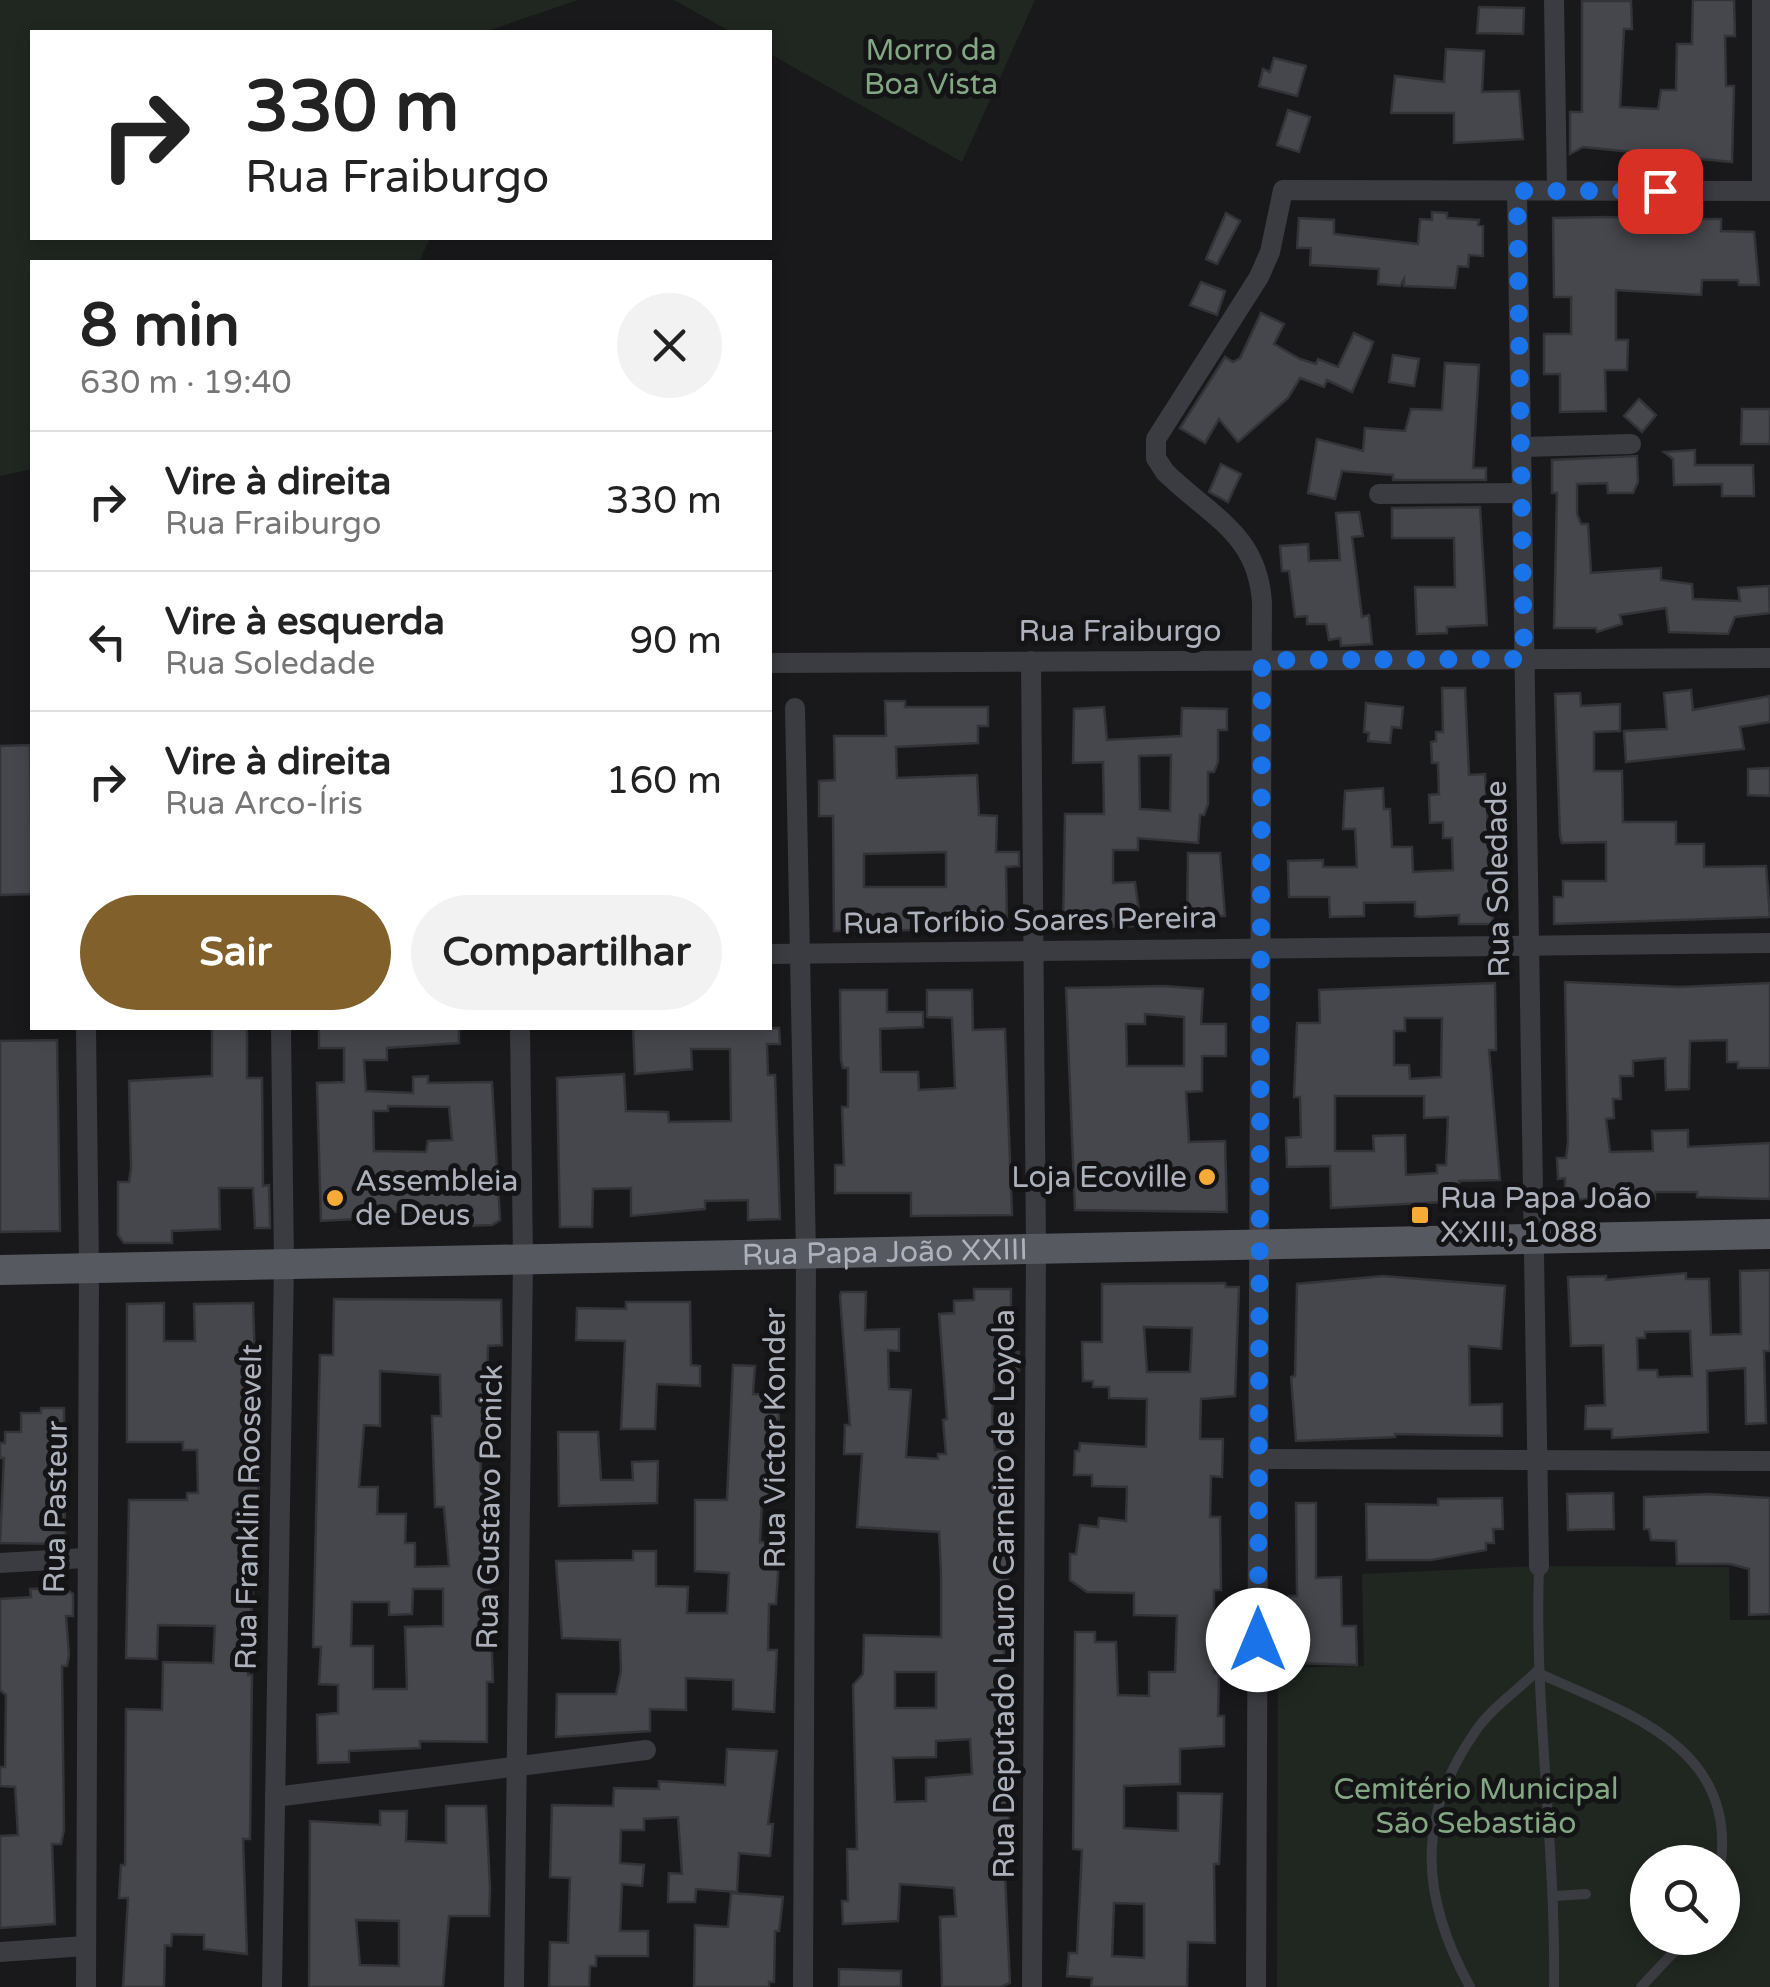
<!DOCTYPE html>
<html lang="pt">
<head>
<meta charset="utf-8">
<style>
	:root { --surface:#fff; --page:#f2f2f2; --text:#222; --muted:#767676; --line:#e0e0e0; --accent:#81602b }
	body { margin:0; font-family:"Varela Round",sans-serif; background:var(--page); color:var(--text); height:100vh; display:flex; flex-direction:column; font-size:38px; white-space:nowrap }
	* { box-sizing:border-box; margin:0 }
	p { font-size:32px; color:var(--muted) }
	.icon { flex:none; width:55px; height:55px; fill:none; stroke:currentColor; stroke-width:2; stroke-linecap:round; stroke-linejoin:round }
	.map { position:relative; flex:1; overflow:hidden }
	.drawer { position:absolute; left:30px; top:260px; width:742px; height:770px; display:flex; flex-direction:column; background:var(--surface); border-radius:0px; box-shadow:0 5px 15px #0003 }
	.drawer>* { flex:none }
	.hud { position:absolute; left:30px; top:30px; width:742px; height:210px; border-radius:0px; box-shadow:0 5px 15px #0003; background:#fff; color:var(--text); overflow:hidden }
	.fabs { position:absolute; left:1630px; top:1845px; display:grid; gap:20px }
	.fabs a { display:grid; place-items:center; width:110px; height:110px; border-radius:50%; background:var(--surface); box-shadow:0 5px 15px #0003; font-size:50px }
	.pin { position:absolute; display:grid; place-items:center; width:85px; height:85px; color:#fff; margin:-42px; border-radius:20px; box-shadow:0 5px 15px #0006 }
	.me { position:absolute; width:110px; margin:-55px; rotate:0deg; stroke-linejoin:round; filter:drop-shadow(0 0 8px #0008) }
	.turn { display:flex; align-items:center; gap:35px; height:210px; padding:0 50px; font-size:45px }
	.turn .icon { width:130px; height:130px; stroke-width:2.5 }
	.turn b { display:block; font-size:70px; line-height:85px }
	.round { display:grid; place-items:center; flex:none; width:105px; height:105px; border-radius:52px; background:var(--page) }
	.head { display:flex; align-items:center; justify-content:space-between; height:170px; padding:0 50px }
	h1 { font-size:60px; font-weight:700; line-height:75px }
	.primary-button { display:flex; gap:20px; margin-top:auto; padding:20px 50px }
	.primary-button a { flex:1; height:115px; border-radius:60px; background:var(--accent); color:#fff; font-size:40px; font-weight:700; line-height:115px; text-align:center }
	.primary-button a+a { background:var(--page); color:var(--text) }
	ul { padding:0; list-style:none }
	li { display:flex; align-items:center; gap:30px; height:140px; padding:0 50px; border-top:2px solid var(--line) }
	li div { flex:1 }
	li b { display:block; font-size:38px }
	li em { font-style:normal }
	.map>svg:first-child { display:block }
	.green { fill:#1f2720; fill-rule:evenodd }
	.building { fill:#46474c; stroke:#333438; stroke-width:2.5; fill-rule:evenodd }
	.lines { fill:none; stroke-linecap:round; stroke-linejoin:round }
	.service { stroke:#3a3c41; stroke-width:10 }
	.minor { stroke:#3a3c41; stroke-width:20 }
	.primary { stroke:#565960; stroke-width:30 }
	.route { stroke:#1a73e8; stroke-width:18; stroke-dasharray:0 32.4 }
	.poi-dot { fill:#f6ab37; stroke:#141417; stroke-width:4 }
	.labels { text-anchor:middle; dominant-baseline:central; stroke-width:10; stroke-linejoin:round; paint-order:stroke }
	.park-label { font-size:30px; fill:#83a783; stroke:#141417 }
	.street-label { font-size:30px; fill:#acb1bb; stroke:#141417 }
	.poi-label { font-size:30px; fill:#acb1bb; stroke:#141417; text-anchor:start }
</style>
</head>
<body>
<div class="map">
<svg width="1770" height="1987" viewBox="0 0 1770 1987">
	<rect width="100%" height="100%" fill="#19191c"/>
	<g class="green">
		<polygon points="0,0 578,0 484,32 32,32 32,238 430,238 419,262 32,262 32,469 0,476"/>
		<polygon points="674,0 1035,0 962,162 770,54 770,32 731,32"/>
		<path d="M1539,1566l190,1 1,53h40v367h-493l1,-319 86,-2 -2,-92zM1648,1862h74v76h-74z"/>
	</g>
	<g class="building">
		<polygon points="1693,0 1734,0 1735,36 1725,36 1726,86 1734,86 1732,162 1583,147 1570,154 1570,112 1582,112 1582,1 1631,1 1632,29 1624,29 1620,107 1658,109 1661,90 1676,90 1677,44 1692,44"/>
		<polygon points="1479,7 1524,8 1523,34 1477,33"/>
		<polygon points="1446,49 1484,51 1482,92 1519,91 1523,139 1454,143 1454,113 1391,113 1395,76 1444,82"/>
		<polygon points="1274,58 1306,66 1297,96 1259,86 1263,69 1270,72"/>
		<polygon points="1288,110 1310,117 1299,152 1277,145"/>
		<polygon points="1432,212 1447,213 1447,218 1479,220 1478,225 1483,226 1483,256 1469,255 1468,267 1458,266 1455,288 1404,286 1404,279 1400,286 1378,284 1379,269 1310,265 1311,248 1297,248 1299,218 1334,220 1334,234 1418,244 1420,219 1432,220"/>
		<polygon points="1226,213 1240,221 1217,264 1206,259"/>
		<polygon points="1609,217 1652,220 1652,225 1694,226 1694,219 1721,219 1721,231 1754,232 1759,285 1739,285 1738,280 1702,280 1701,295 1616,290 1616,340 1628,340 1627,370 1605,370 1606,411 1560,412 1560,374 1544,374 1544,334 1571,334 1571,297 1554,297 1553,218"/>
		<polygon points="1201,282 1225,291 1217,315 1190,305"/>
		<polygon points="1261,313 1284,324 1274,344 1300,359 1316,364 1318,359 1338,367 1354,333 1373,342 1370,351 1352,392 1327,380 1324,387 1300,378 1288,398 1238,442 1219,419 1205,443 1180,428 1225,357 1233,362 1240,358"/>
		<polygon points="1393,355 1419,359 1414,386 1389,382"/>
		<polygon points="1445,363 1479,365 1473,468 1486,468 1486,480 1393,480 1393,475 1342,471 1335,499 1308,493 1317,439 1363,451 1365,428 1405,431 1411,409 1442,410"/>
		<polygon points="1639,399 1656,415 1642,432 1624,416"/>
		<polygon points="1742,409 1770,409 1770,444 1741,444"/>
		<polygon points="1695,450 1695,465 1753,465 1754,496 1722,496 1722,484 1674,485 1673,459 1664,452"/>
		<polygon points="1637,456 1638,482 1633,493 1608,493 1607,483 1577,484 1577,514 1581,524 1588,524 1591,573 1661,568 1661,580 1692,584 1693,599 1740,601 1738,588 1769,586 1770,613 1735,617 1728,634 1669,632 1666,608 1620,615 1622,624 1597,632 1596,628 1554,628 1557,493 1552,493 1552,460"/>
		<polygon points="1221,464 1241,474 1228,502 1209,492"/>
		<polygon points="1480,507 1487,625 1447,627 1447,633 1417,634 1415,587 1455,587 1454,538 1392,538 1392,508"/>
		<polygon points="1359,512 1363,536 1352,537 1362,617 1369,615 1372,644 1341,646 1340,638 1329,640 1326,624 1307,624 1307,616 1295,617 1289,571 1282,571 1280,546 1308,544 1309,561 1340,560 1336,513"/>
		<polygon points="1442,688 1465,688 1469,775 1485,774 1493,924 1459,924 1459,915 1420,917 1415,916 1415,902 1364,903 1364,916 1330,917 1329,897 1289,897 1288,861 1323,860 1323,867 1357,867 1355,829 1343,829 1345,791 1383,788 1384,809 1390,809 1392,847 1412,847 1413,872 1453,870 1452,838 1443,838 1443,822 1430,823 1429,795 1439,794 1438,763 1432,763 1431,742 1436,741 1436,732 1443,732"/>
		<polygon points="1691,690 1693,710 1770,696 1770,722 1740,727 1744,749 1626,762 1624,731 1667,729 1664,693"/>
		<polygon points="1580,693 1581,706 1620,704 1620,731 1594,732 1594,771 1622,771 1623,822 1676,822 1676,844 1704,844 1704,867 1766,866 1770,917 1554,924 1554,897 1563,897 1563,881 1606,881 1606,842 1562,843 1560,835 1555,694"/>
		<path d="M885,701h20v6h83v19h-10v17l-82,4 1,31 80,-3 2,40 18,1 -1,36h23v14l-13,1 1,62 -173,2 -1,-115h-14v-35l16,-1 -1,-44h52zM946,852v35h-82v-33z"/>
		<polygon points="1366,703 1403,707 1401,728 1392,727 1390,743 1368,741 1369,733 1364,732"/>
		<path d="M1104,707l3,33 74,-4 1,-28 45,1v21h-9v32l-4,10h-6v32l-4,11h-4l-2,28 -60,-5v12h-25v33l22,-1 6,44 -78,2 2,-114h39l-1,-52 -30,1 1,-54zM1171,755l-1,56 -30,-2 -1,-53z"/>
		<polygon points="30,745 32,894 0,895 0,746"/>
		<polygon points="1770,768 1770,796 1748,795 1748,769"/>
		<polygon points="1188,853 1220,853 1225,916 1187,916"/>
		<polygon points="1565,982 1679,987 1770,983 1770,1068 1738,1068 1738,1062 1727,1062 1727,1040 1690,1041 1689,1089 1666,1090 1665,1058 1633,1061 1633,1076 1620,1076 1621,1099 1613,1099 1614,1118 1606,1119 1610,1152 1653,1151 1652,1131 1688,1130 1688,1147 1770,1143 1770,1199 1697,1197 1697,1192 1655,1192 1655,1200 1612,1202 1612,1206 1587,1206 1587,1199 1565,1200 1565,1178 1558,1179 1557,1158 1566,1158 1568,1142"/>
		<path d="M1495,983l1,67h-7l11,130 -41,1 1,20 -129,7 -1,-42 -43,1 -1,-29 15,-1 -1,-40h-6l3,-74h23l-1,-33zM1405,1018h37l-1,59 -31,2 -1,-14h-15v-34h11zM1335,1096h89v22l24,-1 -2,48h-9v8l-31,2 -1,-40 -32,1 1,15h-39z"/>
		<path d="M1164,986l39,3 -2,35h25v32h-24v35l-16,1 3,50 36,-1 2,71 -152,-2 -9,-222zM1145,1014l39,3v49h-57l-1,-42h19z"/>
		<polygon points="840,990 887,990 887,1012 923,1012 923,1027 880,1029 881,1072 918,1072 919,1090 955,1088 952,1018 927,1017 927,990 972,990 973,1030 1005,1029 1012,1215 911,1216 911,1193 835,1193 835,1165 844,1165 842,1107 848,1107 848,1068 843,1068 841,1060"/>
		<polygon points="212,1028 247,1028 247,1078 262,1078 263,1186 269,1185 270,1228 255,1228 253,1188 219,1188 220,1229 172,1231 172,1243 124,1243 118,1235 118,1182 129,1182 131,1168 129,1081 212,1076"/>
		<path d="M319,1028h140v15l-72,5v12h-23l2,31 47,2v-16l15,-1v7l64,-1 8,138 -8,5 -58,2 -6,-2v-14l-38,1v14l-35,-1v-6l-34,2 -4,-138 27,-1v-34h-25zM388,1106l61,1 3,33 -24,1 -2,11 -52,-1 -1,-40h15z"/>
		<polygon points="633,1028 779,1028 780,1044 767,1044 768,1075 775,1075 780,1219 748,1220 748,1200 705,1201 705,1209 631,1216 631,1188 593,1189 592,1227 560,1227 557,1078 624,1074 626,1111 668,1112 669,1122 731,1121 730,1049 691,1049 692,1069 635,1074"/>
		<polygon points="57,1040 60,1231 0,1232 0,1041"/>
		<path d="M1770,1270v81h-6l2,72 -20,1 -1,-56 -38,3 1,61 -96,6v-9h-27l1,-23 19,-1 -2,-60 -32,1 -3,-69 38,-1v4l80,-7v6h23l2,56 30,-1 -1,-63zM1690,1331l2,45 -34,1 -1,-7h-19l-1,-32h8v-6z"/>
		<polygon points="1383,1276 1505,1286 1501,1349 1469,1346 1470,1405 1502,1404 1502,1436 1395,1434 1395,1437 1296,1441 1291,1377 1295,1376 1297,1284"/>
		<path d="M1225,1283l1,4h13l-4,109 -34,3 -1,40h23l-1,38 -11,-1 -1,41h10l1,73h-7v83h5l-1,43h6v30l-44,3v35l-56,2v42l54,3v-38l44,1 -3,70h-5l1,79 -27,-1 -1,45h-96l1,-9 -25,-2 2,-23h8l5,-103 -9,-1 2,-217h20v10h21l2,53 31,1v-24h26l2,-56 -43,-1v-22l-47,-1 -17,-12v-26h6l4,-29 18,2 1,-9 27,3 1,-34 -35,-1v-11h-18l1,-24h4l1,-8 66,4 1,-48 -38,-1v-11h-16v-6h-10l-1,-39h20v-58zM1144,1327l48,1 -2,44h-43zM1114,1903l30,1v54l-32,-2z"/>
		<path d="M974,1289h37v63h8v19h-24l-3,44 3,35 11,-1 5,100 -4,8 3,70 -8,1 9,109h-9l10,115 -6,1 3,22h-4l5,108 -10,4h-58l-2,-70 16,-1 -2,-28 -54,-4 -2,37 -55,3 -1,-23h6l-1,-52h10l-4,-164 10,-11 1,-39 77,2v-65l-2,-40 -82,-5 5,-73h-18l1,-29h5l-10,-129 1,-4h25l-1,38 34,-1v22l-11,-1 1,39 22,1 -5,67 32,2v-5h8l-3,-34 4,-1 -8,-105 15,-1v-12l20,-1zM895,1672h41v36h-41zM970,1739l2,35 -46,4v23l-31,1 -2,-44 43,-1v-16z"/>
		<path d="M334,1299l167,1 1,45 -14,1 -1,30h7l6,61h-20l1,40h16l1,29h-6l-4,41 5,135h-6v60l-67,-1v7l-71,3v11l-31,1 -1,-48 21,-2v-28l-19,-1 2,-37h-8l7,-292h13zM380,1371l60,4 1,41h-9l3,91h9l5,59 -34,1v-24h-10l1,-29h-29l1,-27h-19l5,-62 16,1zM413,1589h30v37l-38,1 2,62h-34v-43h-22l1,-44h37v13l23,-1z"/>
		<polygon points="626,1302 690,1302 691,1365 700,1366 700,1386 657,1384 655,1429 621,1429 625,1341 576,1340 577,1308 626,1309"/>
		<polygon points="164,1303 164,1341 195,1341 194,1304 253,1303 259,1480 248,1675 252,1675 250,1839 243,1839 247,1954 204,1949 204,1935 172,1934 171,1946 165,1945 164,1987 123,1987 128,1898 119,1898 121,1865 125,1865 126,1709 162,1710 163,1662 213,1663 215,1626 158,1625 157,1659 126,1658 129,1500 187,1500 187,1493 198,1493 197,1450 183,1450 183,1442 127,1442 127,1304"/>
		<polygon points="733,1365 755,1366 753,1394 779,1395 778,1502 762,1501 760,1542 780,1543 776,1604 769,1604 768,1650 777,1650 774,1712 733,1709 733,1680 686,1678 686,1710 650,1709 650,1731 556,1737 557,1694 616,1694 621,1671 620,1640 562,1638 556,1561 633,1560 633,1551 656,1551 656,1586 688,1587 687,1613 727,1613 729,1573 695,1571 695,1500 727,1500"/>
		<polygon points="41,1408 64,1408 65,1544 0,1543 4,1458 0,1458 0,1443 5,1443 5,1432 21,1432 21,1413 41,1413"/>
		<polygon points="558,1432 598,1432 601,1480 633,1480 632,1462 658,1461 657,1503 559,1506"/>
		<polygon points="1613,1493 1614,1529 1568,1530 1567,1494"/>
		<polygon points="1709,1494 1770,1498 1770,1614 1749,1615 1749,1569 1730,1564 1677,1564 1676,1541 1651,1540 1649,1529 1644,1529 1644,1497"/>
		<polygon points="1502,1498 1503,1529 1493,1529 1494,1543 1486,1543 1486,1550 1431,1560 1367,1560 1366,1504 1438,1505 1438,1499"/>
		<polygon points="1296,1503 1316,1503 1316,1578 1341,1577 1342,1626 1356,1626 1357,1665 1297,1663 1289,1596 1297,1596"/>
		<polygon points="65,1588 73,1594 73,1616 66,1616 69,1655 67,1666 62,1666 64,1830 61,1844 52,1844 55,1924 0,1928 0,1836 18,1835 15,1787 0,1786 0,1767 5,1767 6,1695 0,1690 0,1599 31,1597 30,1589"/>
		<polygon points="727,1749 777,1751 768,1824 773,1824 770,1856 739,1853 737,1892 696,1889 695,1902 668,1902 669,1873 682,1874 678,1817 644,1819 644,1830 621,1830 620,1863 644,1865 642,1886 622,1884 620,1931 648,1931 648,1956 596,1956 596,1966 590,1966 589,1987 549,1987 550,1942 568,1943 570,1878 550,1877 552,1805 613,1806 614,1788 659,1789 659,1781 725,1785"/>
		<path d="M446,1806h40l4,82 -1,28h-40l-6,71h-134l1,-166 70,4v-14h27l-1,30 40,2zM356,1920l43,1v45l-39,-1z"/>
		<polygon points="731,1893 783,1897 779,1931 775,1931 774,1982 769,1982 769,1987 694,1987 695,1925 728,1927"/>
		<polygon points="839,1969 901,1971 901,1987 839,1987"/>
	</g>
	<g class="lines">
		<g class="service">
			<path d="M1539,1567c-5,140 17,279 15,420"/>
			<path d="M1536,1672c87,40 199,72 185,190"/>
			<polyline points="1555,1896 1586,1894"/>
			<path d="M1470,1987c-49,-89 -55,-169 5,-255 15,-23 42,-41 61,-60"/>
			<polyline points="1641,1987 1687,1938"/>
		</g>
		<g class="minor">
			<polyline points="1554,0 1557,191"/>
			<polyline points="1517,191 1539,1566"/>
			<polyline points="1762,191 1762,0"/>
			<polyline points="1521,447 1631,444"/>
			<polyline points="1379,494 1522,493"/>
			<polyline points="1031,661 1036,1249 1032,1987"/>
			<polyline points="770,663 1770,658"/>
			<polyline points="795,708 806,1254 803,1987"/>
			<polyline points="770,954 1770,943"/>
			<polyline points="1259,1459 1770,1461"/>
			<polyline points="0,1563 85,1558"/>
			<polyline points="275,1797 646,1750"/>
			<polyline points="0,1952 85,1946"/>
			<polyline points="86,1987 89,1268 86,1028"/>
			<polyline points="272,1987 284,1264 281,1028"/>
			<polyline points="514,1987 523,1259 520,1028"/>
			<path d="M1256,1987l6,-1384c-4,-69 -51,-86 -97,-131l-9,-14v-19l103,-162 11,-25 13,-62 487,1"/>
		</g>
		<path class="primary" id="s1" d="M0,1270l1770,-36"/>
	</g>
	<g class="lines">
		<polyline class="route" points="1258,1640 1262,660 1524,659 1517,191 1660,191"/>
	</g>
	<g class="poi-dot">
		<circle cx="1207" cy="1177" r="10"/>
		<circle cx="335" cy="1198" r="10"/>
		<rect x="1410" y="1205" width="20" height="20" rx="5"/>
	</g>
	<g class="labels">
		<g class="park-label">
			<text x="931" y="50">Morro da<tspan x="931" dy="34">Boa Vista</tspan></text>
			<text x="1476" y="1789">Cemitério Municipal<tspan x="1476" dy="34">São Sebastião</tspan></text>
		</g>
		<g class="street-label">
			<text x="1120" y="631">Rua Fraiburgo</text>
			<text transform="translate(1498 879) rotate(-91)">Rua Soledade</text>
			<text transform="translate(1030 921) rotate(-1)">Rua Toríbio Soares Pereira</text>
			<text stroke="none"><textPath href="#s1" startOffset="885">Rua Papa João XXIII</textPath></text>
			<text transform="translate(775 1438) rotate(-90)">Rua Victor Konder</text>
			<text transform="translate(56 1507) rotate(-89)">Rua Pasteur</text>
			<text transform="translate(249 1507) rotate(-89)">Rua Franklin Roosevelt</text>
			<text transform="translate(490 1507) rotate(-89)">Rua Gustavo Ponick</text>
			<text transform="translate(1004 1594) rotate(-90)">Rua Deputado Lauro Carneiro de Loyola</text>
		</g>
		<g class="poi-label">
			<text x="1187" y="1177" text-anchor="end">Loja Ecoville</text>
			<text x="355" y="1181">Assembleia<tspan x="355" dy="34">de Deus</tspan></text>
			<text x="1440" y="1198">Rua Papa João<tspan x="1440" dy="34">XXIII, 1088</tspan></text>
		</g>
	</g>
</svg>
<div class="fabs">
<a><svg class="icon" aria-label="search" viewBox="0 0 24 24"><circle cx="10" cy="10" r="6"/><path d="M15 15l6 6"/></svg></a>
</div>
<div class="pin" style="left:1660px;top:191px;background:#d93025"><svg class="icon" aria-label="arrive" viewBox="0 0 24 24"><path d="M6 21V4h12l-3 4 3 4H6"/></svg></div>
<svg class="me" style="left:1258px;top:1640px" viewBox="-20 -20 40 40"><circle r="19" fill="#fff"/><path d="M0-13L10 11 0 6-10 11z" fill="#1a73e8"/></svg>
<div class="hud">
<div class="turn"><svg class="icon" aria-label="right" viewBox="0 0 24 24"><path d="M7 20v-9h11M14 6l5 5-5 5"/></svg><div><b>330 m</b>Rua Fraiburgo</div></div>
</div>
<section class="drawer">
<div class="head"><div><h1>8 min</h1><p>630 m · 19:40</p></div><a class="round"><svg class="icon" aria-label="close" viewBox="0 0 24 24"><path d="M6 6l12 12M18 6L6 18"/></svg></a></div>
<ul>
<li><svg class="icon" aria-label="right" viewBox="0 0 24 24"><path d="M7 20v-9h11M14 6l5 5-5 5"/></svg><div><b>Vire à direita</b><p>Rua Fraiburgo</p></div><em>330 m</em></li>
<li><svg class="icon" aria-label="left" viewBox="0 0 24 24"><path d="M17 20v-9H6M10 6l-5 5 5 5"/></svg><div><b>Vire à esquerda</b><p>Rua Soledade</p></div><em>90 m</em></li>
<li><svg class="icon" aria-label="right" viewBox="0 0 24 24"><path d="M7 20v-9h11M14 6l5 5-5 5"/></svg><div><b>Vire à direita</b><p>Rua Arco-Íris</p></div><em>160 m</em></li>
</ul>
<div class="primary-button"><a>Sair</a><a>Compartilhar</a></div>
</section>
</div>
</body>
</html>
